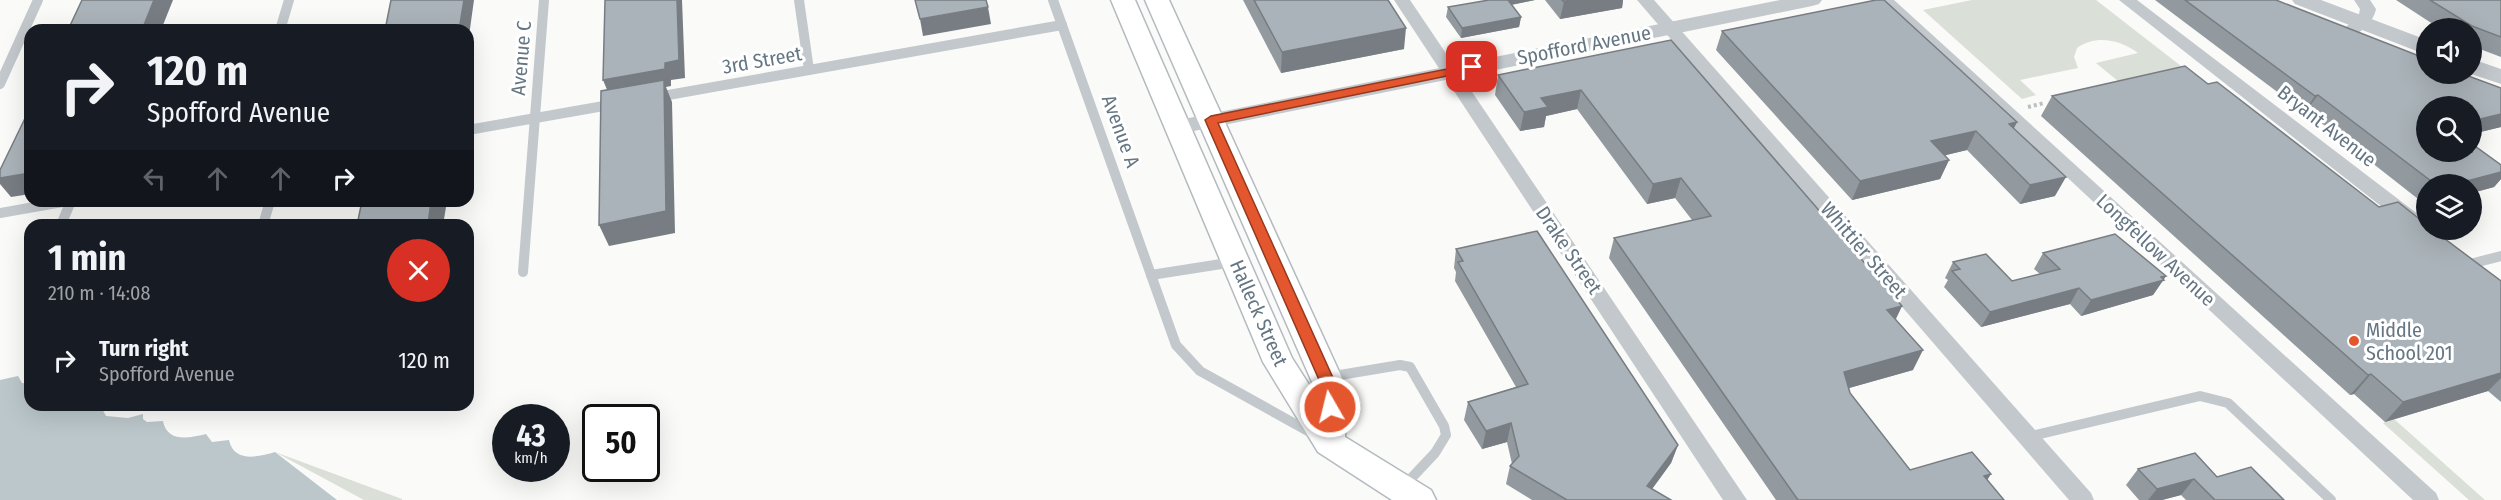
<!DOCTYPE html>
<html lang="en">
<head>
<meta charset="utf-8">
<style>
	:root { --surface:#171b24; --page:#242831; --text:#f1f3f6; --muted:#9ea1a6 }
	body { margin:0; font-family:"Fira Sans Condensed",sans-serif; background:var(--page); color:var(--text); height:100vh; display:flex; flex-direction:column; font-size:22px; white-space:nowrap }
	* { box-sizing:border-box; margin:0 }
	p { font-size:20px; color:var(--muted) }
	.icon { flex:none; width:33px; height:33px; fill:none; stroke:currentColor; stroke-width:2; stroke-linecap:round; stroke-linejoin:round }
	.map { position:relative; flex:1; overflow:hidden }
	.side { position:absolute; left:24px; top:219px; width:450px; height:192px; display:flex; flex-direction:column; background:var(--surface); border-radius:18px; box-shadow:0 6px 24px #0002 }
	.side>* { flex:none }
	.guide { position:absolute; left:24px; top:24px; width:450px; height:183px; border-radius:18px; box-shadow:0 6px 24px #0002; background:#171b24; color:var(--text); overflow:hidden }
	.buttons { position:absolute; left:2416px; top:18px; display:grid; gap:12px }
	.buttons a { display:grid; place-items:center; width:66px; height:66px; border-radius:50%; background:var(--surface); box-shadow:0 6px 24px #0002; font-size:30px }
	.speed { position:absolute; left:492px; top:404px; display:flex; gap:12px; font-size:30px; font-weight:700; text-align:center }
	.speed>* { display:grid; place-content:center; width:78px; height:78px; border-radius:50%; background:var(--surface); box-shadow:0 6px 24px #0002; line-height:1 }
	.speed small { font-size:15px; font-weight:400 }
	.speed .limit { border:3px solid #111; border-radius:9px; background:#fff; color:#111 }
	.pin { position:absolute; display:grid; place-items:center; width:51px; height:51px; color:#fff; margin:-26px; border-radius:12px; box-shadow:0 3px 9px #0006 }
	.me { position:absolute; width:66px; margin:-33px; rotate:352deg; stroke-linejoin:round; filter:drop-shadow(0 0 4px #0008) }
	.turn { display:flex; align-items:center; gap:21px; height:126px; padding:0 24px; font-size:27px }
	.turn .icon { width:78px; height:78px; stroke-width:2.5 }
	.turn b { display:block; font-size:42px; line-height:51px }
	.lanes { display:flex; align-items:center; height:57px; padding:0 24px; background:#0003; justify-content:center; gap:30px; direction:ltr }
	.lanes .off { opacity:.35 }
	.round { display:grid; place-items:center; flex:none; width:63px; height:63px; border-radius:32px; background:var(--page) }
	.head { display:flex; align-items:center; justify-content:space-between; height:102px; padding:0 24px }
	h1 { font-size:36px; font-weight:700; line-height:45px }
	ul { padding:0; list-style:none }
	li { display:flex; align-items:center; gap:18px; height:78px; padding:0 24px }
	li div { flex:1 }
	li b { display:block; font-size:22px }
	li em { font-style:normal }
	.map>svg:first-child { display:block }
	.green { fill:#dadfd7 }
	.water { fill:#bbc7cb }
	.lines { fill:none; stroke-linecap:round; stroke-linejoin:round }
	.secondary-casing { stroke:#b3babf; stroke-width:3 }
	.path { stroke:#bbbfc2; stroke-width:4; stroke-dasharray:3 3; stroke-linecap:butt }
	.service { stroke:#c3c8cc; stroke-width:10 }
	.minor { fill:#c3c8cc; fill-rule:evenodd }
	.tertiary { fill:#c3c8cc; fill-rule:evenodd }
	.secondary { fill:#fff; fill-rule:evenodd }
	.wall { fill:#929a9f }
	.shaded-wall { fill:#777d82 }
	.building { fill:#aab3b9; stroke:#777d82; stroke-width:1.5 }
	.route { fill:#e4572e; stroke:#94391e; stroke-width:1.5 }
	.poi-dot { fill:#e4572e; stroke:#fff; stroke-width:2 }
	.labels { text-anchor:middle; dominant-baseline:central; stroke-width:6; stroke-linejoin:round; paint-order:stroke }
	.street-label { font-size:20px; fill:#657683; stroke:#fff }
	.poi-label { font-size:20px; fill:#657683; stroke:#fff; text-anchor:start }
</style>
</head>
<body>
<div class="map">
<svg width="2501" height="500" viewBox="0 0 2501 500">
	<rect width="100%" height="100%" fill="#fafaf8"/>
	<g class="green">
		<path d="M1972,0h124l121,94 -82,1 -39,-32 42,-10c-17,-13 -42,-19 -61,-5l-3,9 4,11 -58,12 16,15 -14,4 -99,-89z"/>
		<polygon points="2394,419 2485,500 2469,500 2383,423"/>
		<polygon points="275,452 402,499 402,500 364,500"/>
	</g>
	<path class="water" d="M18,376l4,7 8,1v21h70l6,11 22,2 15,-4v5l4,3 16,-1c4,22 27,17 43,13l6,8 17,-2c5,23 29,17 46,12l62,48h-337v-120z"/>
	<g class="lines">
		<defs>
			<polygon id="secondary" points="1111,0 1135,0 1292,358 1315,394 1315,389 1145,0 1169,0 1347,389 1345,437 1431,490 1436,500 1392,500 1318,452 1263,362"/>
		</defs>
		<use href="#secondary" class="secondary-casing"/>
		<polyline class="path" points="2028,107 2044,103"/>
		<g class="service">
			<polyline points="799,0 809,70"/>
			<polyline points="1053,0 1176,345 1200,371 1315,435"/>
			<polyline points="280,30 289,0"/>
			<polyline points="0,84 38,0"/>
			<polyline points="657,97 1062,25"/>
			<polyline points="468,130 615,104"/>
			<polyline points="0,213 68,201"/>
			<polyline points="61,225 71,201"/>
			<polyline points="263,225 270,201"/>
			<polyline points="2470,264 2501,256"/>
			<polyline points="523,272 544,0"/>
			<polyline points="1151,275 1234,262"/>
			<polyline points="1328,377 1400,365 1410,367 1444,426 1446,435 1435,453 1402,488"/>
			<polyline points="2027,437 2200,396 2228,403 2331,500"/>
		</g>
		<g class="minor">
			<polygon points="1394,0 1410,0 1747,500 1723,500"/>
			<polygon points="1637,0 1654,0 2091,493 2094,500 2069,500"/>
			<polygon points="1877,0 1894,0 2436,493 2439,500 2413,500"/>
			<polygon points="2119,0 2137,0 2419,215 2422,220 2419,225 2412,227 2405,225"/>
			<path d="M2354,0h16l6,9c-2,12 -15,25 -27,28l-8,-5 18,-18 1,-5z"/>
		</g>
		<g class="tertiary">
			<polygon points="1780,0 1822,0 1819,4 1812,6 1179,134 1171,132 1167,127 1171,122 1179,120"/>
			<polygon points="2292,0 2321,0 2427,40 2427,55 2295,4"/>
			<polygon points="2472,59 2501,69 2501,84 2471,74"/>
		</g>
		<use href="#secondary" class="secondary"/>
	</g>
	<g class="wall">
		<polygon points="1243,0 1388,0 1404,49 1281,73"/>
		<polygon points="1490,0 1535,0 1511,5 1521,17 1519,27 1461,38 1446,17 1448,7"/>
		<polygon points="1545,0 1623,0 1622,8 1560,19"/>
		<polygon points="2155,0 2276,0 2427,59 2427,74 2463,74 2501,88 2501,127 2472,134 2472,106 2427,106 2427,152 2472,152 2472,144 2501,165 2501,179 2494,187 2472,193 2472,184 2427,184 2427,206 2306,111 2304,112"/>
		<polygon points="2396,0 2501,0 2501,57 2472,46 2472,28 2439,28"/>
		<polygon points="1722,31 2017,122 2014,128 2055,196 2020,204 1967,150 1945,155 1949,160 1940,179 1852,200 1716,50"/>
		<polygon points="1671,40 1902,306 1896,319 1913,370 1849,388 1850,393 1910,470 1987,480 2004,500 1776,500 1609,258 1614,238 1692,220 1675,198 1647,204 1577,109 1546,116 1544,127 1520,131 1495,95 1498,75"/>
		<polygon points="2208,84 2379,207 2501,281 2501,402 2488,391 2385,422 2354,394 2350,395 2041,116 2052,96"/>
		<polygon points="1456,249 1678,445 1671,463 1652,489 1671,500 1532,500 1506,484 1510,466 1512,464 1507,442 1482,449 1464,420 1468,402 1516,387 1455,281 1456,272 1454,268"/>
		<polygon points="2043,253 2166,276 2153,295 2081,316 2070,304 1981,327 1944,287 1948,280 1945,278 1953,262 2012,281 2040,274 2034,269"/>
		<polygon points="2138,469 2217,477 2284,500 2186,500 2181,495 2162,500 2139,500 2126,485"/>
	</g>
	<g class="shaded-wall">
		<polygon points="154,0 173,0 161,30 142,30"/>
		<polygon points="464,0 474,0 468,43 468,30 459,30"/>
		<polygon points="677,0 682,0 685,78 671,80 671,86 666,87 672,102 675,233 609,246 599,225 610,97 603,80 665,63"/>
		<polygon points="1505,0 1535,0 1505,6"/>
		<polygon points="1575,0 1623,0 1622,8 1560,19 1564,2"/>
		<polygon points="988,7 991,24 923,36 920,19"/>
		<polygon points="1521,17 1519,27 1461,38 1462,28"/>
		<polygon points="1406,28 1404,49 1281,73 1282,52"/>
		<polygon points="1581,90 1577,109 1546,116 1544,127 1520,131 1524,112 1541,98"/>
		<polygon points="2318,95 2306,111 2304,112 2315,96"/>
		<polygon points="2501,114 2501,127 2472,134 2472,121"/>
		<polygon points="2017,122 2007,141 2009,124"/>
		<polygon points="1976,131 1967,150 1922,161 1931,141"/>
		<polygon points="1949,160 1940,179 1852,200 1860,181"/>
		<polygon points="2501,172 2501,179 2494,187 2472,193 2472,184 2461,184 2463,182"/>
		<polygon points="30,173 30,194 11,197 0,184 0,178"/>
		<polygon points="2066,177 2055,196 2020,204 2030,185"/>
		<polygon points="1681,178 1675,198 1647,204 1653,184"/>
		<polygon points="431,201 447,201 443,225 428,225"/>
		<polygon points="2166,276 2153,295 2081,316 2091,300"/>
		<polygon points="2079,288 2070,304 1981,327 1990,312"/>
		<polygon points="1902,306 1892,326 1887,310"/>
		<polygon points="1923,350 1913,370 1835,392 1844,372"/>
		<polygon points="2501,373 2501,378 2488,391 2385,422 2403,402"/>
		<polygon points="2371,374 2354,394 2350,395 2368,375"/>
		<polygon points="1511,423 1507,442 1482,449 1486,431"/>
		<polygon points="1678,445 1671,463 1644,500 1647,486"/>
		<polygon points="1991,474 1979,493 1984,476"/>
		<polygon points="2194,479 2181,495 2162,500 2148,500 2157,489"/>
	</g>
	<g class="building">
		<polygon points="82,0 154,0 142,30 68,30"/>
		<polygon points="391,0 464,0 459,30 385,30"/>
		<polygon points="605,0 677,0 679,60 665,63 665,69 603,80"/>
		<polygon points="915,0 986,0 988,7 920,19"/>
		<polygon points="1254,0 1388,0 1406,28 1282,52"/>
		<polygon points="1489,0 1508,0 1521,17 1462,28 1448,7"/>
		<polygon points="1562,0 1575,0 1564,2"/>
		<polygon points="1876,0 1884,0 2017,122 2009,124 2066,177 2030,185 1976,131 1931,141 1949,160 1860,181 1722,31"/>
		<polygon points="2185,0 2276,0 2427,59 2427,74 2463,74 2501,88 2501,114 2472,121 2472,106 2427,106 2427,152 2472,152 2472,144 2501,165 2501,172 2463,182 2466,184 2435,184 2318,95 2315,96"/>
		<polygon points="2430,0 2501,0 2501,37 2472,26"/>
		<polygon points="1671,40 1902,306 1887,310 1923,350 1844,372 1850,393 1910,470 1972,452 1991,474 1984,476 2004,500 1798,500 1614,238 1711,216 1681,178 1653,184 1581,90 1541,98 1548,107 1524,112 1498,75"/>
		<polygon points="2185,66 2208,84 2217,82 2379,207 2398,202 2427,225 2427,230 2433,230 2501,281 2501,373 2403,402 2371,374 2368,375 2052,96"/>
		<polygon points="664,80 666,211 599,225 601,91"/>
		<polygon points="30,108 30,173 0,178 0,170"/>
		<polygon points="362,201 431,201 428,225 357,225"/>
		<polygon points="1537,231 1678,445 1647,486 1671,500 1567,500 1510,466 1519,456 1511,423 1486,431 1468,402 1528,384 1458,262 1463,261 1456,249"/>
		<polygon points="2115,234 2166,276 2161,277 2164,280 2091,300 2079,288 1990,312 1952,271 1960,269 1953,262 1986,254 2012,281 2060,269 2043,253"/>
		<polygon points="2195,453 2217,477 2251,467 2284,500 2215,500 2194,479 2157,489 2138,469"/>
	</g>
	<polygon class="route" points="1472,64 1478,67 1476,70 1218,123 1338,389 1336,411 1325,411 1323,407 1323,389 1205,120 1211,116"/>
	<circle class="poi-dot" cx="2354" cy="341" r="6"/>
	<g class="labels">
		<g class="street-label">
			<text transform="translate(1584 45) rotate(-11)">Spofford Avenue</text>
			<text transform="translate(521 58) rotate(-85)">Avenue C</text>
			<text transform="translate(762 60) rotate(-10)">3rd Street</text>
			<text transform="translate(2327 126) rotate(38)">Bryant Avenue</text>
			<text transform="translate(1121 131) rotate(70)">Avenue A</text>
			<text transform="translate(1569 250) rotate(56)">Drake Street</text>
			<text transform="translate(1864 250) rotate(49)">Whittier Street</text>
			<text transform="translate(2156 250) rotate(43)">Longfellow Avenue</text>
			<text transform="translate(1259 313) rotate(66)">Halleck Street</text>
		</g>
		<g class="poi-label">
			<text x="2366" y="330">Middle<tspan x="2366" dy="23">School 201</tspan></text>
		</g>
	</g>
</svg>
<div class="buttons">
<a><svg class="icon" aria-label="sound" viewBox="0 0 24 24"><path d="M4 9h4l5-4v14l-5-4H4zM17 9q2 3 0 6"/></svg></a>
<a><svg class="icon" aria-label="search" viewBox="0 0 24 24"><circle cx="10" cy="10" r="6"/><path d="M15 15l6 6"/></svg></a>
<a><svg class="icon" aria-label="layers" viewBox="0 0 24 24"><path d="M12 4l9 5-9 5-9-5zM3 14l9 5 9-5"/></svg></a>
</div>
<div class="speed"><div>43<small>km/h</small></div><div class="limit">50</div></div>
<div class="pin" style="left:1472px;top:67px;background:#d93025"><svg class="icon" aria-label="arrive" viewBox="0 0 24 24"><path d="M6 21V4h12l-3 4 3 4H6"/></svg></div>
<svg class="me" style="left:1330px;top:407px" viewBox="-20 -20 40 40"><circle r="17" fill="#e4572e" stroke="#fff" stroke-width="3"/><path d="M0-11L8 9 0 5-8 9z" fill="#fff"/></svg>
<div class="guide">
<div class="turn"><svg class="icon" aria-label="right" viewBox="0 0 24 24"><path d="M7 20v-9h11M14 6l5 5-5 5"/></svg><div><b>120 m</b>Spofford Avenue</div></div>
<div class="lanes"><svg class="icon off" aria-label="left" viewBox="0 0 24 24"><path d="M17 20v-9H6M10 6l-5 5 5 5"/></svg><svg class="icon off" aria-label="ahead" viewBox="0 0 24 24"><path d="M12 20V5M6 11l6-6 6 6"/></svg><svg class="icon off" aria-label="ahead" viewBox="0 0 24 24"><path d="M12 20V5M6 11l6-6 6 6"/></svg><svg class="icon" aria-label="right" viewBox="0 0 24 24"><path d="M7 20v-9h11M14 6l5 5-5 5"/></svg></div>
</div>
<section class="side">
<div class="head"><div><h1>1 min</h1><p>210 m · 14:08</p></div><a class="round" style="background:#d93025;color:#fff"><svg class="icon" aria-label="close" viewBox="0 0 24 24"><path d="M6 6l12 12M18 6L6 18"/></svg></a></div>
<ul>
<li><svg class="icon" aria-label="right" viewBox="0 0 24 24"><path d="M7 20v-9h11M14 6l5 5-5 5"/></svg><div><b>Turn right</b><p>Spofford Avenue</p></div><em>120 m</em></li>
</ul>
</section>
</div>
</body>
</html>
